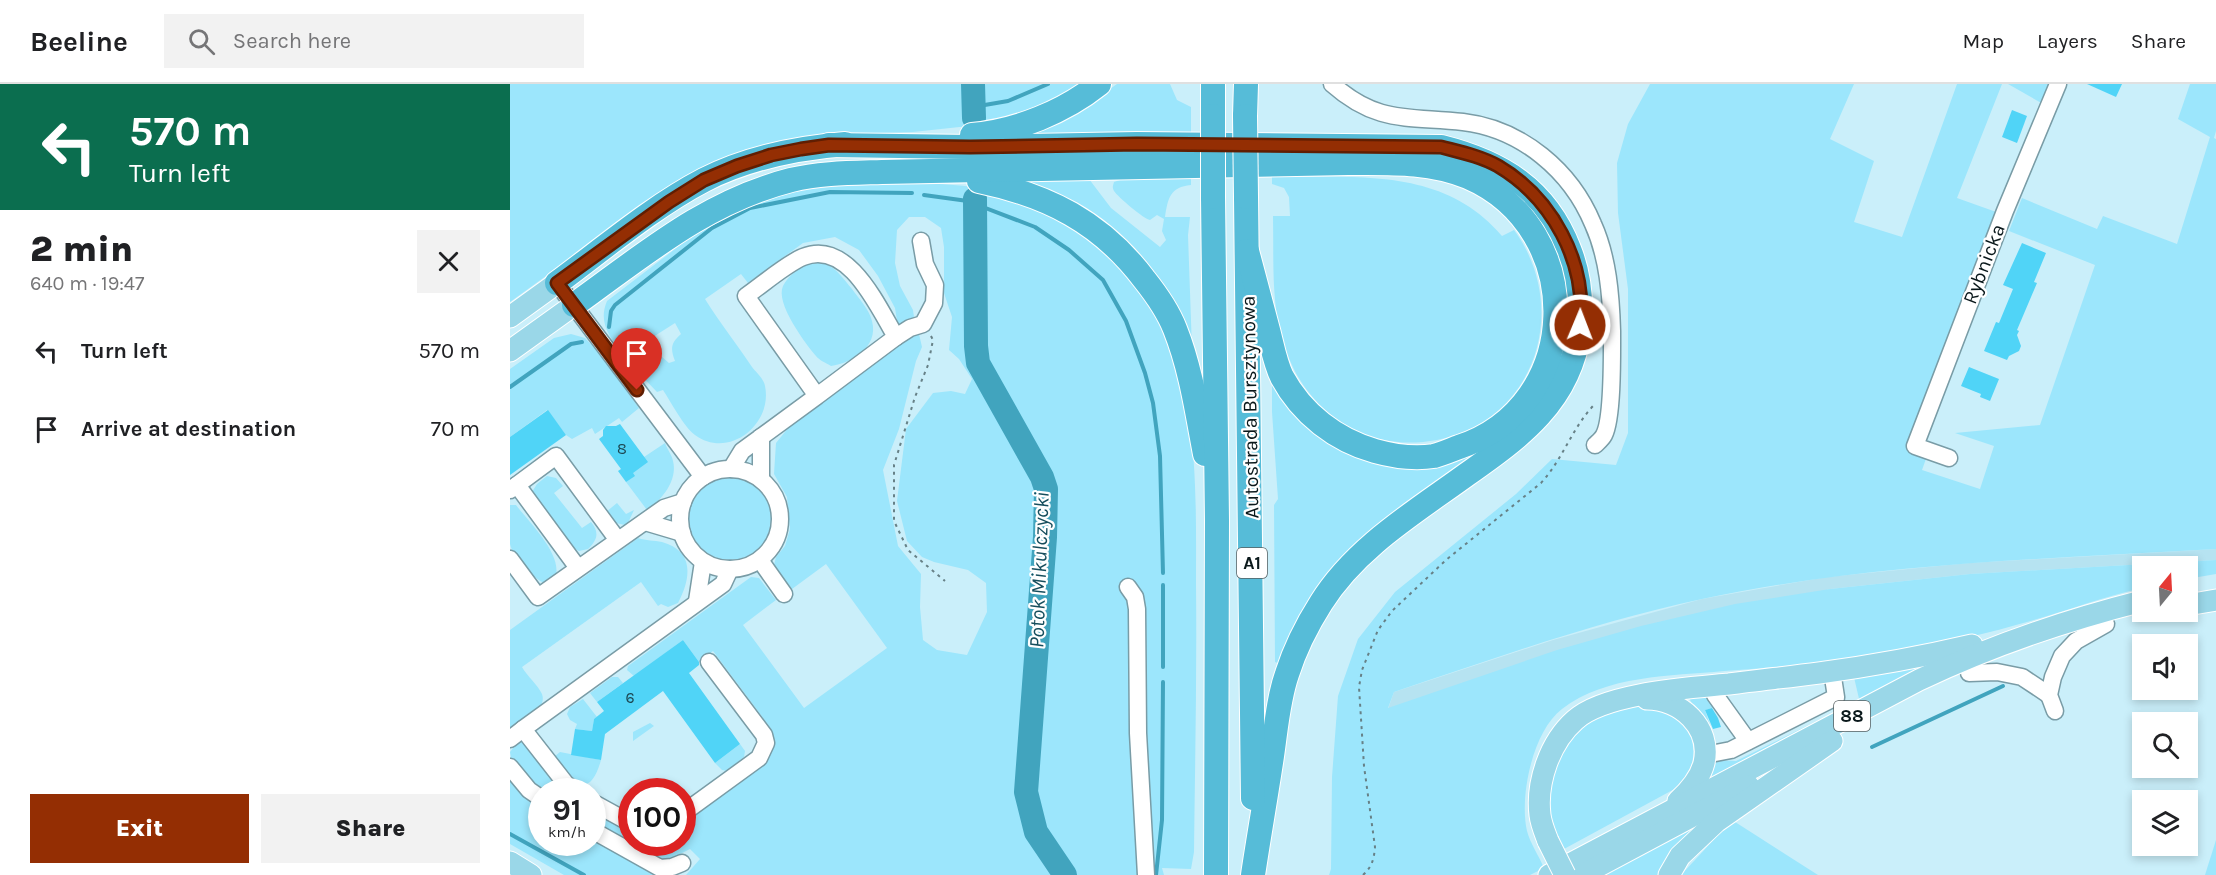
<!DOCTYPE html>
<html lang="en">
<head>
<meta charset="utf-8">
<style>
	:root { --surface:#fff; --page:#f2f2f2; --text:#202124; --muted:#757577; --line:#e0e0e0; --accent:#942e03 }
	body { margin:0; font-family:Karla,sans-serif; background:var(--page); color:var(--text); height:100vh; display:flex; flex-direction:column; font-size:22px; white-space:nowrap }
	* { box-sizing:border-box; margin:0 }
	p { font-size:20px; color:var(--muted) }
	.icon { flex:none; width:33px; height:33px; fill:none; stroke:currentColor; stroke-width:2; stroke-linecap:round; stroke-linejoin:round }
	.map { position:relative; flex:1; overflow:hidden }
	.sheet { display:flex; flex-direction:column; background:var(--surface); width:510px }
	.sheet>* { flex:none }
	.hud { background:#0b6e4f; color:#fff; overflow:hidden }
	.needle { width:39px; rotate:18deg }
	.controls { position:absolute; left:1622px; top:472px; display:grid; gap:12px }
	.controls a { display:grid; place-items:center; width:66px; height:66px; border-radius:0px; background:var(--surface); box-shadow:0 3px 9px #0003; font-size:30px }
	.speed { position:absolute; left:18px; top:694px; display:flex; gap:12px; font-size:30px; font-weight:700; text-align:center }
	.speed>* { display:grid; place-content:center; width:78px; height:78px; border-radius:50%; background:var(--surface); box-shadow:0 3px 9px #0003; line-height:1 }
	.speed small { font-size:15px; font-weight:400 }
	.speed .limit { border:9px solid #d22; background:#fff; color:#111 }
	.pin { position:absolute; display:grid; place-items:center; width:51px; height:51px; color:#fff; margin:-62px -26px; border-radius:50% 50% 50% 0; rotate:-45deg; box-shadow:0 0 6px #0007 }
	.pin .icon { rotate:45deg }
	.me { position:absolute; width:66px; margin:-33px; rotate:1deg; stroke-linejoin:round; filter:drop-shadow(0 0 4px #0008) }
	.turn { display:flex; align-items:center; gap:21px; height:126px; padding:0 30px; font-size:27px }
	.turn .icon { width:78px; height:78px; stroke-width:2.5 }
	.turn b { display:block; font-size:42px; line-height:51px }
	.round { display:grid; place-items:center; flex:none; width:63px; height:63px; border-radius:0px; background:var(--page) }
	.headline { display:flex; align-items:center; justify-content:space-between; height:102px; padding:0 30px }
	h1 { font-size:36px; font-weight:800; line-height:45px }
	.primary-button { display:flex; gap:12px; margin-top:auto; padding:12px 30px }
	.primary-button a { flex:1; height:69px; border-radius:0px; background:var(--accent); color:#fff; font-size:24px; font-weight:800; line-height:69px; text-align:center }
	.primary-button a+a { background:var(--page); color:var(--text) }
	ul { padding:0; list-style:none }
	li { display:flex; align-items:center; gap:18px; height:78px; padding:0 30px }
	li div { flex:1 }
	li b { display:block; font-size:22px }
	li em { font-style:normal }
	header { display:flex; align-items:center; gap:36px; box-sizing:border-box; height:84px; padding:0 30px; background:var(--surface); border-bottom:2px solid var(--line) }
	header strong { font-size:28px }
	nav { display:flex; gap:33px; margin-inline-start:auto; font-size:21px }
	.search { width:420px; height:54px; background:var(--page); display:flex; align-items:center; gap:15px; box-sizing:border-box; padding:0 21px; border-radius:0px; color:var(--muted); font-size:22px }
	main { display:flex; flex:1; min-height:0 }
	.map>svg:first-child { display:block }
	.built { fill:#b6e3f1 }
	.green { fill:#9ce6fc }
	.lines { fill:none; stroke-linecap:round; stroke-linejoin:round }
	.stream { stroke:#41a4be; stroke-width:4 }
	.river { stroke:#41a4be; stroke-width:24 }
	.building { fill:#50d4f7 }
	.minor-casing { stroke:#799ca6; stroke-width:19 }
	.major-casing { stroke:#fff; stroke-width:23 }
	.highway-casing { stroke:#fff; stroke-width:26 }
	.path { stroke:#678187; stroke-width:2; stroke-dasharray:3 4.5; stroke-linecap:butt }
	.minor { stroke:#fff; stroke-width:16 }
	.major { stroke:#9ad7e8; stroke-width:21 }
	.highway { stroke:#56bcd8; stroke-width:24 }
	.major-bridge-casing { stroke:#fff; stroke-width:23; stroke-linecap:butt }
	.highway-bridge-casing { stroke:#fff; stroke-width:26; stroke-linecap:butt }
	.major-bridge { stroke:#9ad7e8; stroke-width:21 }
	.highway-bridge { stroke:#56bcd8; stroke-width:24 }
	.route-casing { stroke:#601e02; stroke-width:15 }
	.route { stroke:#942e03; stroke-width:10 }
	.labels { text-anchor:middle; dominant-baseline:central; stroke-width:4.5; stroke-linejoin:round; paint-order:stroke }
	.number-label { font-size:16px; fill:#1c4752 }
	.shield { fill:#fff; stroke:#545d5f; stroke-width:1.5 }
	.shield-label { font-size:18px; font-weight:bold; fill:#0a181b }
	.street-label { font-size:20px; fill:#0a181b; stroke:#fff }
	.water-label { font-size:21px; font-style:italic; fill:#164e5d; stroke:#fff }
</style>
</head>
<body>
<header>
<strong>Beeline</strong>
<div class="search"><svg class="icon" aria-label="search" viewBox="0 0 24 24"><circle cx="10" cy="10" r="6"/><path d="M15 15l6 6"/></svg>Search here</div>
<nav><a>Map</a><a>Layers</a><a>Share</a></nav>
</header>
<main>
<section class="sheet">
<div class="hud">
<div class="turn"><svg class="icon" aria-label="left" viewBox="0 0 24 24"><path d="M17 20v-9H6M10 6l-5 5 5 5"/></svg><div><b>570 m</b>Turn left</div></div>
</div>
<div class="headline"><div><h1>2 min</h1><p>640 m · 19:47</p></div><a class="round"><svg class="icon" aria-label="close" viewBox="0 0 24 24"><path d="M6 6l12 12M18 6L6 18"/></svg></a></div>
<ul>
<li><svg class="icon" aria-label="left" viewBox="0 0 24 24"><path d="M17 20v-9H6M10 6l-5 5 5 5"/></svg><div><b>Turn left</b></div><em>570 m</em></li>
<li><svg class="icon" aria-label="arrive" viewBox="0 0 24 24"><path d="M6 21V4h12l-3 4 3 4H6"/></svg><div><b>Arrive at destination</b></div><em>70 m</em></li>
</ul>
<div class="primary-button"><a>Exit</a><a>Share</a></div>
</section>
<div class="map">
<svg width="1706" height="791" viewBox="0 0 1706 791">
	<rect width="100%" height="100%" fill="#caeffa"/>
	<polygon class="built" points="1706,465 1706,476 1460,490 1320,505 878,625 884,608 1043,556 1192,515 1317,493 1459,479"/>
	<g class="green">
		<polygon points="0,0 571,0 552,14 487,39 403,48 325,50 234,66 170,95 0,218"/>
		<polygon points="607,0 660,0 667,16 681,23 681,53 516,50 583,17"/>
		<path d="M1140,0h204l-24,55 44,22 -20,61 48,15 55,-153h45l-45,114 42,15 -90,237 18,6 -5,14 58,19 14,-43 -39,-13 85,-8 55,-160 -86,-34 13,-33 75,31 6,-13 74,28 33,-107 -32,-18 12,-35h26v47l-2,7 2,1v410c-171,10 -345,14 -514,50 -104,22 -206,59 -308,93l-6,16 169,-58 84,-24 94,-22 95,-15 140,-15 246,-14v14l-29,5v-12h-45v21c-43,10 -84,26 -126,37 -45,13 -92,22 -138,30 -51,9 -103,12 -154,16 -53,5 -118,4 -162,38 -29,22 -43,87 -35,122 3,12 12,25 17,37l-14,7h-201l2,-6 1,-92 6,-81 20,-57 37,-47 121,-98 36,-35 64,6 12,-32v-144l-10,-76 -1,-50 11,-39z"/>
		<polygon points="1498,0 1542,0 1533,20"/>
		<path d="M681,92v9c-21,2 -23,13 -26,32h25l-2,18 4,114 -14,-34 -160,-136h71l22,29 49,39 6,-7 -4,-9 2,-12 -7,-4 -7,5c-6,-1 -32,-23 -36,-29 -2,-4 -1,-5 0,-9l6,-2z"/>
		<path d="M762,93c82,1 171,-11 230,59l12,-6c57,78 22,191 -77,210 -28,5 -54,3 -80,-9 -32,-15 -56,-42 -69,-75 -18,-43 -14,-94 -15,-140h17l-1,-19 -5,-9 -12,-4z"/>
		<path d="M358,99c53,1 117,-3 165,21 45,22 109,72 130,117 36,82 33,176 33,264 1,89 -1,178 -2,267l-3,17 -29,-1 2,7h-478l14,-16 -10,-10 -26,13 -71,-37 -1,-18 39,21 1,15h50l1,-21 89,-86 -3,-10 -56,-75 -14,11 -16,-22 -49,36 -7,-6 1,-4 123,-89 8,1 17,22 -33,25 61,83 83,-60 -61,-84 -34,25 -18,-24 2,-8 9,-11 5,-17 -3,-32 -13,-23 2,-31 17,-21 119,-87 7,-1 3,13 -6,14 -17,68 -16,41 15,76 23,28 -1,33 3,33 14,10 30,5 20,-43 -1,-29 -18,-13 -34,-8 -12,-5 -15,-16 -10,-40 9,-72 27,-36 18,-2 14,3 7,-15 -13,-20 -10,-9 3,-33 -8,-24v-46l-3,-19 -16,-11h-16l-12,13 -2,33 5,23 13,24 1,7 -16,10 -3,-19 -17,-32 -19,-26 -24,-13 -32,6 -55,40 -7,-9 -36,25c14,23 32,45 47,68 4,5 12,12 13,19 8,38 -36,74 -70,49 -11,-8 -24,-33 -32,-45l-6,2 -21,-22v-11l4,-4 15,-4 14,12 6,-2c-5,-13 -4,-18 6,-27l-6,-11 -47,30 -5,1c-14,-17 -25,-32 -16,-53l106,-81 71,-29 43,-7z"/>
		<path d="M296,180c6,0 13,-2 19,0 12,4 19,16 27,25 7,10 17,20 20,32 7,26 -20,42 -41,45 -5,-3 -12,-6 -15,-10 -11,-13 -41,-53 -33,-70 5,-10 14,-16 23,-22z"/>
		<polygon points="61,250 75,254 90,270 129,324 112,338 109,334 85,350 82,344 62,355 56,351 37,326 0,353 0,285 44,254"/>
		<polygon points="762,294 837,368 986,356 872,441 770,580 765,578 764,421 768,415 762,328"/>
		<path d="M155,359c2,6 7,12 8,18 5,19 -11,39 -26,49l-21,-28 18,-25z"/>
		<path d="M37,392l9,2 7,8 -9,7 28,35 9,-6c9,11 6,18 -3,27l-9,2 -8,-4 -39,-55 5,-8z"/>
		<circle cx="220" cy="435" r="41"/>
		<polygon points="107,419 116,430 124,426 118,439 115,441 101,438 96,428"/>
		<path d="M0,421h6c13,17 45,48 40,70l-11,8c-10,-2 -33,-28 -35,-39 0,-12 0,-27 0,-39z"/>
		<path d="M128,454c8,3 16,2 24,4 33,9 29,37 16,61l-10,4 -7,-3 -3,2 -17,-24 -119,85c5,9 16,18 20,27 6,16 -22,31 -32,39v-103z"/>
		<polygon points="1414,577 1419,582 1350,619 1343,589"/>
		<polygon points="102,593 108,593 113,599 87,618 80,609"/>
		<polygon points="1192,610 1206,623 1195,626 1205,656 1200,659 1189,630 1180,616 1181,612"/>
		<polygon points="73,615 87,633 84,635 82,647 65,645 67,640 60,636 57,630 60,623"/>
		<path d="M1122,623c7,0 17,-2 24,0 38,12 49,48 24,79l-116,63c-4,-8 -10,-16 -12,-25 -10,-40 8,-92 49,-109 9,-4 20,-5 31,-8z"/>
		<polygon points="1317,632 1314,638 1192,702 1205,676 1226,677"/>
		<polygon points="140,639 144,642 123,657 123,648"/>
		<polygon points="12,653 55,708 32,708 2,678 0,668"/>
		<polygon points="230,660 235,667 234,673 217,687 212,686 205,679"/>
		<path d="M50,668l41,8c-12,43 -29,20 -47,-3z"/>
		<polygon points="0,689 31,720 32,759 82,759 83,751 152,791 54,791 0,760"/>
		<polygon points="1195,735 1152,784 1148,791 1090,791"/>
		<polygon points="1222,736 1308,791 1171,791"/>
		<polygon points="1706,756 1706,791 1695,791"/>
	</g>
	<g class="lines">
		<g class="stream">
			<polyline points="463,23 498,17 538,0"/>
			<polyline points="414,111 465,118"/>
			<polyline points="465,120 525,143 559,166 593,196 616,237 635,289 643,319 650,372 653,489"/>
			<polyline points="99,243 101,227 105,221 202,144 240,124 320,108 402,109"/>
			<polyline points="0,303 61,260 72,258"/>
			<polyline points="653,501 653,583"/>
			<polyline points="1362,663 1493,602"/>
			<polyline points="0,750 74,791"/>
			<polyline points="646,791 652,736 653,598"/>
		</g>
		<g class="river">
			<polyline points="463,0 464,34"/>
			<polyline points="465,115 466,262 468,279 532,393 536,405 535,453 516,708 526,748 555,791"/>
		</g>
	</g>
	<g class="building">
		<polygon points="1577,0 1612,0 1606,13"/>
		<polygon points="1502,26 1517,32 1507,59 1492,53"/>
		<polygon points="1512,159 1536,169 1524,198 1527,199 1507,246 1509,247 1507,251 1511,262 1509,267 1499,272 1497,276 1474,267 1486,238 1489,239 1503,205 1493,201"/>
		<polygon points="1459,283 1489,295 1480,317 1470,313 1471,310 1451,302"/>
		<polygon points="38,326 56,351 0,391 0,353"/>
		<polygon points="110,340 138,378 123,389 125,392 116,398 108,387 111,385 89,355 93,352 93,346 96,342 106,342"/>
		<polygon points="173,556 189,578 189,581 179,589 230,660 205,679 153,607 95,650 91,676 61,671 65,645 82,647 84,635 94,627 87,618"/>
		<polygon points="1202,624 1208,634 1211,643 1203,645 1195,626"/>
	</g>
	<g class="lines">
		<defs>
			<g id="minor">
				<path d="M822,0c45,40 76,32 131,38 59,7 108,49 130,102 15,33 18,72 19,107 0,21 1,87 -8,104 -2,4 -6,7 -9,10"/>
				<polyline points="47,199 193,393"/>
				<polyline points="386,253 400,244 413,240 424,219 425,201 415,180 411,157"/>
				<polyline points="1439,374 1405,362 1495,127 1548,0"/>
				<path d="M221,385l11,-18 75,-55 -71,-100c16,-11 40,-32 57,-39 45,-19 75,50 93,80l-79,59"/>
				<circle cx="220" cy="435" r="50"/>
				<polyline points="251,395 251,353"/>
				<polyline points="7,401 68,484"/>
				<polyline points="0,406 46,372 107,455"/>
				<polyline points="135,438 172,449"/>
				<polyline points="0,475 28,513 154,424 173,418"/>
				<polyline points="250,476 274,510"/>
				<polyline points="618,503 625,513 627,525 628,649 636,791"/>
				<polyline points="187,517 193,478"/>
				<polyline points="1459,589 1487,588 1512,593 1539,611"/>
				<polyline points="1204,601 1205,611 1238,657"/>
				<polyline points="1545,627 1539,611 1543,593 1552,572 1566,557 1596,540"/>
				<polyline points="0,655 13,645"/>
				<polyline points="1195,671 1221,666 1326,613 1322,587"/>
				<polyline points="0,683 19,706 32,715"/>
				<polyline points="66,708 56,700 13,645 213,500 220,485"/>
				<polyline points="82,718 122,740"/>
				<polyline points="172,730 249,674 256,659 254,651 199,578"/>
				<polyline points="82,746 150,784 162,783 172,779"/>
			</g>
			<g id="major">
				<polyline points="0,233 47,199"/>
				<polyline points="0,267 64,221"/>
				<polyline points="1677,521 1706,516"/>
				<path d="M1137,615c33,0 65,28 57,64 -4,16 -15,28 -26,38"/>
				<path d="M1038,757c-3,-8 -7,-17 -8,-26 -4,-33 10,-73 35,-95 30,-27 114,-32 154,-36 30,-4 60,-7 90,-11 52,-7 102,-16 153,-28"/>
				<polyline points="0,778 21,791"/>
				<path d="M1039,791l370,-195c74,-35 144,-59 223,-79"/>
				<polyline points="1072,791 1239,702"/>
				<polyline points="1159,791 1170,772 1206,738 1322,657"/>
			</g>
			<g id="highway">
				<polyline points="703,32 703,0"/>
				<polyline points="735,32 736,0"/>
				<path d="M462,51c45,-4 92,-23 127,-51"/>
				<path d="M319,61l141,2 167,-3 304,3c60,15 105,42 128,102 11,27 13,53 10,82 -9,70 -59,106 -113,144 -51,37 -111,73 -145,128 -14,22 -26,46 -34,71 -9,26 -11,55 -15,82 -6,40 -13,79 -19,119"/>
				<path d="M469,97c68,14 122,41 165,98 12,15 24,32 31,50 16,40 22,83 30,125"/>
				<polyline points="703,113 707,437 706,791"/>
				<polyline points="736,113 743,714"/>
				<path d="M47,199c46,-34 97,-77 147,-103 43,-22 93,-32 141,-36"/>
				<path d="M64,221c70,-50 131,-103 217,-125 29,-7 60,-7 91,-8l466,-9c40,0 82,-2 120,14 120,52 116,229 -9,270 -8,3 -17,7 -25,9 -19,3 -41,0 -59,-5 -39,-11 -73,-37 -93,-74 -7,-14 -10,-32 -14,-47 -7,-27 -14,-53 -21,-79"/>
			</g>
		</defs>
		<use href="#minor" class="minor-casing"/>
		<use href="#major" class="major-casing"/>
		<use href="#highway" class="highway-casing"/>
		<g class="path">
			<polyline points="421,252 423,256 418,281 405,313 384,381 384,437 398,466 435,497"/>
			<path d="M853,791c9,-8 11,-16 12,-28l-11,-81 -5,-79 3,-17 16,-40 14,-19 54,-51 95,-77c22,-24 31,-55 53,-78"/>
		</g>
		<use href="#minor" class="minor"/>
		<use href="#major" class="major"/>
		<use href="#highway" class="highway"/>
		<defs>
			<polyline id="major-bridge" points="1038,757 1055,791"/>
			<g id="highway-bridge">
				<polyline points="703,32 703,113"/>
				<polyline points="735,32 736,113"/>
			</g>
		</defs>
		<use href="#major-bridge" class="major-bridge-casing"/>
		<use href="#highway-bridge" class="highway-bridge-casing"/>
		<use href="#major-bridge" class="major-bridge"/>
		<use href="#highway-bridge" class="highway-bridge"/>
	</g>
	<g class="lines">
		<defs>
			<path id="route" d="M127,306l-80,-107 112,-81 35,-22 33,-14 34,-11 30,-6 28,-4 141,2 167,-3 304,3c19,5 39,9 57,19 54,32 89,96 82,159"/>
		</defs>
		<use href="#route" class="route-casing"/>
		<use href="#route" class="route"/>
	</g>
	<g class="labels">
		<g class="number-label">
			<text x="112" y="364">8</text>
			<text x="120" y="613">6</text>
		</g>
		<g class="shield">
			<rect x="727" y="464" width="30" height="30" rx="4.5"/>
			<rect x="1324" y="617" width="36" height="30" rx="4.5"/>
		</g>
		<g class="shield-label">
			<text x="742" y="479">A1</text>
			<text x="1342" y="632">88</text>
		</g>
		<g class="street-label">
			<text transform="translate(1474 180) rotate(-69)">Rybnicka</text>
			<text transform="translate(740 323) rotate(-91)">Autostrada Bursztynowa</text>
		</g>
		<g class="water-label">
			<text transform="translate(529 486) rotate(-88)">Potok Mikulczycki</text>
		</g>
	</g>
</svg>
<div class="controls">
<a><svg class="needle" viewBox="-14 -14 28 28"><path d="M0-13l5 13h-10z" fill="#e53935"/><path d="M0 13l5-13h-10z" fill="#757577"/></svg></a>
<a><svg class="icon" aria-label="sound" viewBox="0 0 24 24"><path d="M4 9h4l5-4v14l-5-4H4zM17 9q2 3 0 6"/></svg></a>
<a><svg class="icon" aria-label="search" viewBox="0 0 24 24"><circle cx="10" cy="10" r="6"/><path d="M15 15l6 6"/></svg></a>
<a><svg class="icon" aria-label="layers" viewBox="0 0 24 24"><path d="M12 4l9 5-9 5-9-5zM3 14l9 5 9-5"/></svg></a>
</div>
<div class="speed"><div>91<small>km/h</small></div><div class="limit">100</div></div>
<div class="pin" style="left:127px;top:306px;background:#d93025"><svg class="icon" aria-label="arrive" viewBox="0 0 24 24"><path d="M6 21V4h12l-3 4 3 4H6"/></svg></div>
<svg class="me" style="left:1070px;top:241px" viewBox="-20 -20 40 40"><circle r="17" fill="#942e03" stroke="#fff" stroke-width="3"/><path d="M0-11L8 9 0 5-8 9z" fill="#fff"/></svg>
</div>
</main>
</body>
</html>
